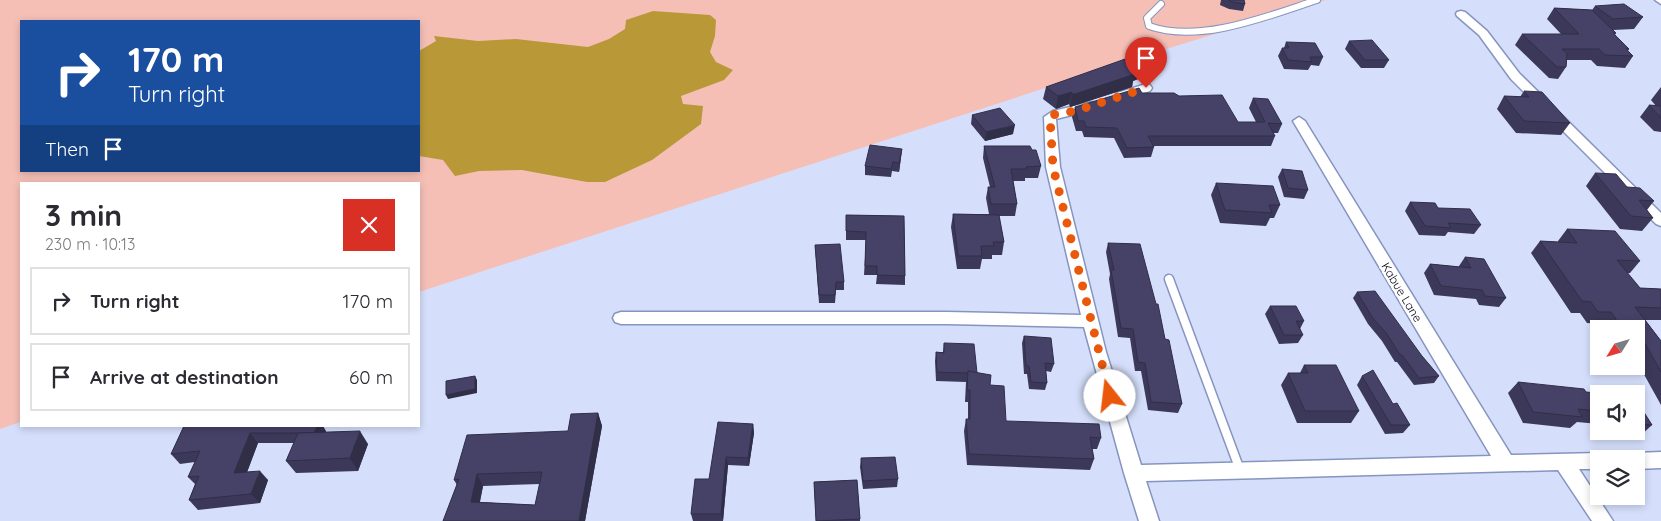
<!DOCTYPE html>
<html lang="en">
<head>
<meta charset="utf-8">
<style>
	:root { --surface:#fff; --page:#f2f2f3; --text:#2b2b33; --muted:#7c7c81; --line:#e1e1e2 }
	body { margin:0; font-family:Quicksand,sans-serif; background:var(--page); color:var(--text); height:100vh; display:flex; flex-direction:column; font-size:19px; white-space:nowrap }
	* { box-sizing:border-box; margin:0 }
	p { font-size:16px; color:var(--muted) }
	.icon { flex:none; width:28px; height:28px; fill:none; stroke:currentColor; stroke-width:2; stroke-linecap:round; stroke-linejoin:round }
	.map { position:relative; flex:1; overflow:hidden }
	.sheet { position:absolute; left:20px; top:182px; width:400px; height:245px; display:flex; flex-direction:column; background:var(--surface); border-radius:0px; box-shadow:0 2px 8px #0003 }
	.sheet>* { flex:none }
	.hud { position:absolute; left:20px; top:20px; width:400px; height:152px; border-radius:0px; box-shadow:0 2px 8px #0003; background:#1a4fa0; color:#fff; overflow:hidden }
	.needle { width:32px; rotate:233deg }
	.fabs { position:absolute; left:1590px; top:320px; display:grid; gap:10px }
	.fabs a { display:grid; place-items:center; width:55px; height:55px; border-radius:0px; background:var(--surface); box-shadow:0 2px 8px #0003; font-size:25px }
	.pin { position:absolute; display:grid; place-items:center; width:42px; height:42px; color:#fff; margin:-51px -21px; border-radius:50% 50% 50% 0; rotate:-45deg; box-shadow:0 0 5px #0007 }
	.pin .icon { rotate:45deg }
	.me { position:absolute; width:55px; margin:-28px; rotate:344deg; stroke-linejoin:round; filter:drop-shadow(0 0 4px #0008) }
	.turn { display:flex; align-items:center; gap:18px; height:105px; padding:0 25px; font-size:22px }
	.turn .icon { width:65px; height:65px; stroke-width:2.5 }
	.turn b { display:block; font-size:35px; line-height:42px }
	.then { display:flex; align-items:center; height:48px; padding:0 25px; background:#0003; gap:10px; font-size:19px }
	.round { display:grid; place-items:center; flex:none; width:52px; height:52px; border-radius:0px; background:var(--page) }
	.summary { display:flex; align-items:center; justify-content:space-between; height:85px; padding:0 25px }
	h1 { font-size:30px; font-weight:700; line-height:38px }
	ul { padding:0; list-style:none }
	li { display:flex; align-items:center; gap:15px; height:68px; margin:0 10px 8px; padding:0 15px; border:2px solid var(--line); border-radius:0px }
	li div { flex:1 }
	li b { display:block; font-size:19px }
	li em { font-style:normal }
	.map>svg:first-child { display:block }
	.green { fill:#f5bfb6; fill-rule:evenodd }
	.water { fill:#b99838 }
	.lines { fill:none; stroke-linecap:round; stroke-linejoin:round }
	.service-far1-casing { stroke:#8695bf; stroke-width:8 }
	.service-casing { stroke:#8695bf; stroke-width:11 }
	.minor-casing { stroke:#8695bf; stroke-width:3 }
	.service-far1 { stroke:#fff; stroke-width:6 }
	.service { stroke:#fff; stroke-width:8 }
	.minor { fill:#fff; fill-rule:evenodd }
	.wall { fill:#3c3859; fill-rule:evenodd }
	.shaded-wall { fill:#312e48 }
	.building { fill:#464167; stroke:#312e48; fill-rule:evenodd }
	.route { stroke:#ea580c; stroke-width:9; stroke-dasharray:0 16.2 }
	.labels { text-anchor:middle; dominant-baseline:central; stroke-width:5; stroke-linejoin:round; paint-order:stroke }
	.street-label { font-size:12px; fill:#070c1b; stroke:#fff }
</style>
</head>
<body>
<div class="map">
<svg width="1661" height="521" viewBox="0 0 1661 521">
	<rect width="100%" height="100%" fill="#d5dffb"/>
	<path class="green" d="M0,0h1326l-173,53 -734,239v-108h-398v238l-21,7zM21,21h398v150h-398z"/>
	<polygon class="water" points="653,11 710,15 716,20 715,36 710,52 716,62 733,70 724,80 681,96 683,104 703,106 701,124 652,160 605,182 587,182 522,170 479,171 455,176 443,160 419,156 419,51 436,41 434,36 478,41 516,39 588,47 609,39 625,29 626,20"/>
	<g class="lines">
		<defs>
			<path id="service-far1" d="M1161,4l-14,14 2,8c51,18 119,-10 168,-26"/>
			<polyline id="service" points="1169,279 1240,470"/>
			<g id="minor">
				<polygon points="1655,0 1661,0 1661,4"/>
				<polygon points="1461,11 1465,12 1487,31 1519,73 1661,213 1661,226 1656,224 1511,79 1479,35 1457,16 1456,14 1457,12"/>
				<polygon points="1146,84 1150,85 1152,88 1150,91 1121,100 1115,96 1117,93"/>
				<polygon points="1092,102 1096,103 1098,106 1096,109 1056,119 1060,167 1106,352 1141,465 1491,456 1293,121 1299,117 1305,121 1511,455 1599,453 1605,455 1607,459 1599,459 1599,469 1579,469 1613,521 1592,521 1558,470 1146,481 1159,521 1139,521 1124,473 1084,327 947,324 621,324 615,322 613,318 615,314 621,312 947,312 1081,315 1046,167 1044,117 1053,111"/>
				<polygon points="1661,452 1661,468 1636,469 1636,459 1628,459 1630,455 1636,453"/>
			</g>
		</defs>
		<use href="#service-far1" class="service-far1-casing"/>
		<use href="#service" class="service-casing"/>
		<use href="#minor" class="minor-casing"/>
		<use href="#service-far1" class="service-far1"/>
		<use href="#service" class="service"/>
		<use href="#minor" class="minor"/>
	</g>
	<g class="wall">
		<polygon points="1221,0 1244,0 1245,4 1243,11 1229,9 1220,5"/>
		<polygon points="1595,6 1643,17 1634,29 1613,30 1616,33 1615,35 1629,49 1628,51 1633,56 1625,68 1597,66 1591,60 1567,60 1566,67 1558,79 1549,78 1515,45 1522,34 1561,34 1547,19 1554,8 1592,10"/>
		<polygon points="1349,41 1389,60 1384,68 1361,68 1345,49"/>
		<polygon points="1286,42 1323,57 1319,66 1311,65 1308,70 1284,69 1278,56 1282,48 1284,48"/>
		<polygon points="1141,67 1138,79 1133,81 1132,87 1073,106 1070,107 1069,104 1056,109 1043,99 1046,87"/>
		<polygon points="1661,87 1661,132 1654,131 1640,117 1649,105 1656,106 1651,100"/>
		<polygon points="1524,91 1570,123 1561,135 1516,133 1497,109 1504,96 1520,97"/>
		<polygon points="1142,93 1179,96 1238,122 1256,122 1249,108 1253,98 1282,124 1278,133 1273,133 1275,136 1271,146 1154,146 1154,147 1151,157 1124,158 1114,138 1084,137 1082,131 1076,131 1072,117 1075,107"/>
		<polygon points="972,115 1013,134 985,141 971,124"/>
		<polygon points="984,146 1032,150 1041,166 1038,178 1025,178 1025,181 1013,181 1017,204 1015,216 999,216 1004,242 1002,255 992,255 992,259 982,259 980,269 957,269 951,227 953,214 989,214 986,198 988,187 990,187 983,158"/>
		<polygon points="902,149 899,172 892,171 891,177 865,175 865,166"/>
		<polygon points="1282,169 1308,190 1304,199 1284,197 1278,177"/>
		<polygon points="1595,173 1627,187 1654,201 1647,210 1653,218 1642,231 1620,229 1586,186"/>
		<polygon points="1216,183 1280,205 1274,218 1270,218 1266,226 1220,223 1211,195"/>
		<polygon points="1410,202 1438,208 1481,225 1474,234 1448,232 1445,236 1419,235 1405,211"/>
		<polygon points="846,215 904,216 905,276 905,285 876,284 877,275 864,275 866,240 846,240"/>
		<polygon points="1567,229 1640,261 1630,273 1627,273 1640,288 1661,289 1661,320 1645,320 1661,341 1661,405 1636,360 1636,329 1603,329 1600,324 1587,323 1580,313 1571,313 1531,253 1540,241 1558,242 1558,241"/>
		<polygon points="1108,243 1165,339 1182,404 1178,413 1148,410 1141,371 1135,371 1130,338 1118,337 1109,279 1110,274 1106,252"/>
		<polygon points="815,245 844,282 844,290 836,290 835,303 819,303"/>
		<polygon points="1465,257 1506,298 1499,307 1479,305 1476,299 1434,295 1424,273 1430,264 1459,267 1459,266"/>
		<polygon points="1357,292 1422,356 1439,376 1434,383 1414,385 1397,362 1395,362 1382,341 1368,324 1353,298"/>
		<polygon points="1270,306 1304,321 1300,329 1303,335 1298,343 1279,344 1265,314"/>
		<polygon points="1024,336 1054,364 1051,372 1046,371 1047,383 1045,390 1029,389 1027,374 1024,374 1022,343"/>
		<polygon points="944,343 990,385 1006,421 1101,438 1097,449 1092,449 1094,459 1090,470 967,465 964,431 966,419 968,419 968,402 965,402 966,382 936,381 935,361 936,352 943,352"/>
		<polygon points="1304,365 1359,411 1351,423 1297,423 1281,385 1288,373 1300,373"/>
		<polygon points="1362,376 1393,404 1410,425 1403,433 1385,434 1357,385"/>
		<polygon points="1518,382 1599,394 1599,424 1577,422 1570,428 1523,423 1508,393"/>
		<polygon points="1636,406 1652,425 1639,437 1608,433 1607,431 1636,431"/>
		<path d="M598,413l4,13 -17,95h-142l14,-36 -3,-5 114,-49zM540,484l-5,21 -55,-3 3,-16z"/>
		<polygon points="753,424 754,433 749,466 728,465 723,521 693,521 691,514 709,479"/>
		<polygon points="184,426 326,431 326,432 368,444 358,471 296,473 286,461 294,443 258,443 247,472 268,480 260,503 198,510 189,500 195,484 188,477 195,462 180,464 171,454"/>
		<polygon points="861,458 898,479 897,487 863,489 860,467"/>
		<polygon points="857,480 860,521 816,521 814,482"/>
	</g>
	<g class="shaded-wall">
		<polygon points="1141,67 1138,79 1133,81 1132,87 1070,107 1072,94"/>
		<polygon points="1072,92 1069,104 1056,109 1058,96"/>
		<polygon points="1015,125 1013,134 985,141 986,132"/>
		<polygon points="902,149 901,158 899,172 899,163"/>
		<polygon points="475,376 477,380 477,393 448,399 446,395"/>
		<polygon points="598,413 602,426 585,521 579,521"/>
		<polygon points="753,424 754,433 749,466 748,458"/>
		<polygon points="317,426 323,426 326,431 321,443 314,433"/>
		<polygon points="360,431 368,444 358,471 350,458"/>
		<polygon points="250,433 258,443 243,483 234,473"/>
		<polygon points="726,457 728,465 723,521 721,514"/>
		<polygon points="260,471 268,480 260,503 251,494"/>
		<polygon points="477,474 483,486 477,514 471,502"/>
	</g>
	<g class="building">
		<polygon points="1228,0 1244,0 1245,4 1232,2"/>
		<polygon points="1624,4 1643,17 1613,19 1595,6"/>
		<polygon points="1554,8 1592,10 1616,33 1613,33 1629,49 1626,49 1633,56 1605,55 1599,49 1562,49 1567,54 1566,67 1557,67 1522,34 1579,34"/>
		<polygon points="1372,40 1389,60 1365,60 1349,41"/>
		<polygon points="1286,42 1315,43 1323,57 1310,57 1312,62 1288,60 1282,48 1289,48"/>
		<polygon points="1128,58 1141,67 1133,70 1135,74 1075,94 1072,94 1072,92 1058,96 1046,87"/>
		<polygon points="1139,88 1142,93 1174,93 1179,96 1222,95 1238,122 1265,122 1253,98 1268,99 1282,124 1268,123 1275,136 1148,136 1154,147 1127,148 1117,128 1086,127 1084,121 1078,121 1075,107"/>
		<polygon points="1524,91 1542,92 1570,123 1524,121 1504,96 1529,97"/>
		<polygon points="1649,105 1661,106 1661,118"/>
		<polygon points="1000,108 1015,125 986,132 972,115"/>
		<polygon points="870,145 902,149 899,163 893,162 891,169 865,166"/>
		<polygon points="984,146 1030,146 1032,150 1036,150 1041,166 1026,167 1027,169 1011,169 1017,204 991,204 988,187 995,187"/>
		<polygon points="1282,169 1302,171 1308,190 1288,188"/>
		<polygon points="1595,173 1616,174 1627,187 1640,188 1654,201 1639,200 1653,218 1631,216"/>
		<polygon points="1216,183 1273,186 1280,205 1269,205 1272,213 1225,210"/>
		<polygon points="1410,202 1435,203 1438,208 1470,209 1481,225 1448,223 1451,228 1425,226"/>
		<polygon points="953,214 999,215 1004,242 993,242 994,246 981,246 982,256 958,256"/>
		<polygon points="846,215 904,216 905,276 877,275 877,266 865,266 866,232 846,231"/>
		<polygon points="1567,229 1615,231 1640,261 1617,260 1640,288 1661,289 1661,308 1635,307 1661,341 1661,372 1633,322 1617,321 1611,312 1598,312 1591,302 1582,301 1540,241 1577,243"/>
		<polygon points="1108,243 1140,244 1156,304 1158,304 1165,339 1169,340 1182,404 1151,402 1145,363 1138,362 1133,329 1121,328 1111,270 1114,270"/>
		<polygon points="840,244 844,282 836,282 835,295 819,295 815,245"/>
		<polygon points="1465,257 1484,259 1506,298 1485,296 1482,290 1441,286 1430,264 1471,268"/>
		<polygon points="1375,291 1422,356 1439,376 1419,378 1402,355 1400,355 1387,334 1372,317 1357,292"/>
		<polygon points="1270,306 1296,306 1304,321 1296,321 1303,335 1284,335"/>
		<polygon points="1024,336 1051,338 1054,364 1045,363 1047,383 1031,382 1029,366 1026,366"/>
		<polygon points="944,343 974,344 977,373 968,371 968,373 937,372 936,352 944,353"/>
		<polygon points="1304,365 1336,365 1359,411 1305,411 1288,373 1308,373"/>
		<polygon points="1373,370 1393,404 1397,403 1410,425 1391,425 1362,376"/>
		<polygon points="968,371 991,375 990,385 1004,386 1006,421 1099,424 1101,438 1090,437 1094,459 969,454 966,419 970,419 970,390 967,390"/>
		<polygon points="475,376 475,389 446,395 446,381"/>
		<polygon points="1518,382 1584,389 1586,392 1607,394 1599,394 1599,411 1578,409 1582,417 1533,412"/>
		<polygon points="1636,406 1640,406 1652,425 1636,424"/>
		<path d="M598,413l-19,108h-136l16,-42 -5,1 13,-45 101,-4 3,-17zM542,472l-7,33 -64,-3 6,-28z"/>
		<polygon points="718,422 753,424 748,458 726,457 721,514 691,514 695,479 709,479"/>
		<polygon points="184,426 317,426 314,433 250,433 234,473 260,471 251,494 189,500 199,476 188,477 200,451 171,454"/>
		<polygon points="360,431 350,458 286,461 298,433"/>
		<polygon points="895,457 898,479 863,481 861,458"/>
		<polygon points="857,480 860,519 816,521 814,482"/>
	</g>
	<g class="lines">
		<polyline class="route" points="1110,396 1053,167 1050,117 1052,115 1075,111 1146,88"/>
	</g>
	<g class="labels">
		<g class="street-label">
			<text transform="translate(1402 292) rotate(59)">Kabue Lane</text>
		</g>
	</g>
</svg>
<div class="fabs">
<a><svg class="needle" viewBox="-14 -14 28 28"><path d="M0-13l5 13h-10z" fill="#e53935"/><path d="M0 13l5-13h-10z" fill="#7c7c81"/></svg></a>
<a><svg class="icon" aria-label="sound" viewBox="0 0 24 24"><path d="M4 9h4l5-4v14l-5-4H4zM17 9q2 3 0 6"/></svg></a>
<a><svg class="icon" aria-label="layers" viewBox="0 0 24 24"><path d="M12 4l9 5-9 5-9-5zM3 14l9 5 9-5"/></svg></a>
</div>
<div class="pin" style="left:1146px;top:88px;background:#d93025"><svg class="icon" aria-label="arrive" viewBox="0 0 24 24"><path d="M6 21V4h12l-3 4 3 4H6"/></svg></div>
<svg class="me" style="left:1110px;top:396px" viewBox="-20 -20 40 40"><circle r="19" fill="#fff"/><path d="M0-13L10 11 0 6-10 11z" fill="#ea580c"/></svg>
<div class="hud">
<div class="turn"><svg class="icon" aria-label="right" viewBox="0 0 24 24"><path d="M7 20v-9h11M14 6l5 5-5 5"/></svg><div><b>170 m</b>Turn right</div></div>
<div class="then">Then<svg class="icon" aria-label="arrive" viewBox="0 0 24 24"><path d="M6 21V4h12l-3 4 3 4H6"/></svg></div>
</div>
<section class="sheet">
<div class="summary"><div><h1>3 min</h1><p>230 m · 10:13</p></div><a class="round" style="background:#d93025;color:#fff"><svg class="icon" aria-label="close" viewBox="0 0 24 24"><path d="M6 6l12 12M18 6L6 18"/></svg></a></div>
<ul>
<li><svg class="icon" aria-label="right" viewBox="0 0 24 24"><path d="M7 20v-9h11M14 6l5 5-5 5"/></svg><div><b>Turn right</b></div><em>170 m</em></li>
<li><svg class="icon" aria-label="arrive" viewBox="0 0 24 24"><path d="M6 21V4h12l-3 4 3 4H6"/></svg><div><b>Arrive at destination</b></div><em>60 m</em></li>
</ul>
</section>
</div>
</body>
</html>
